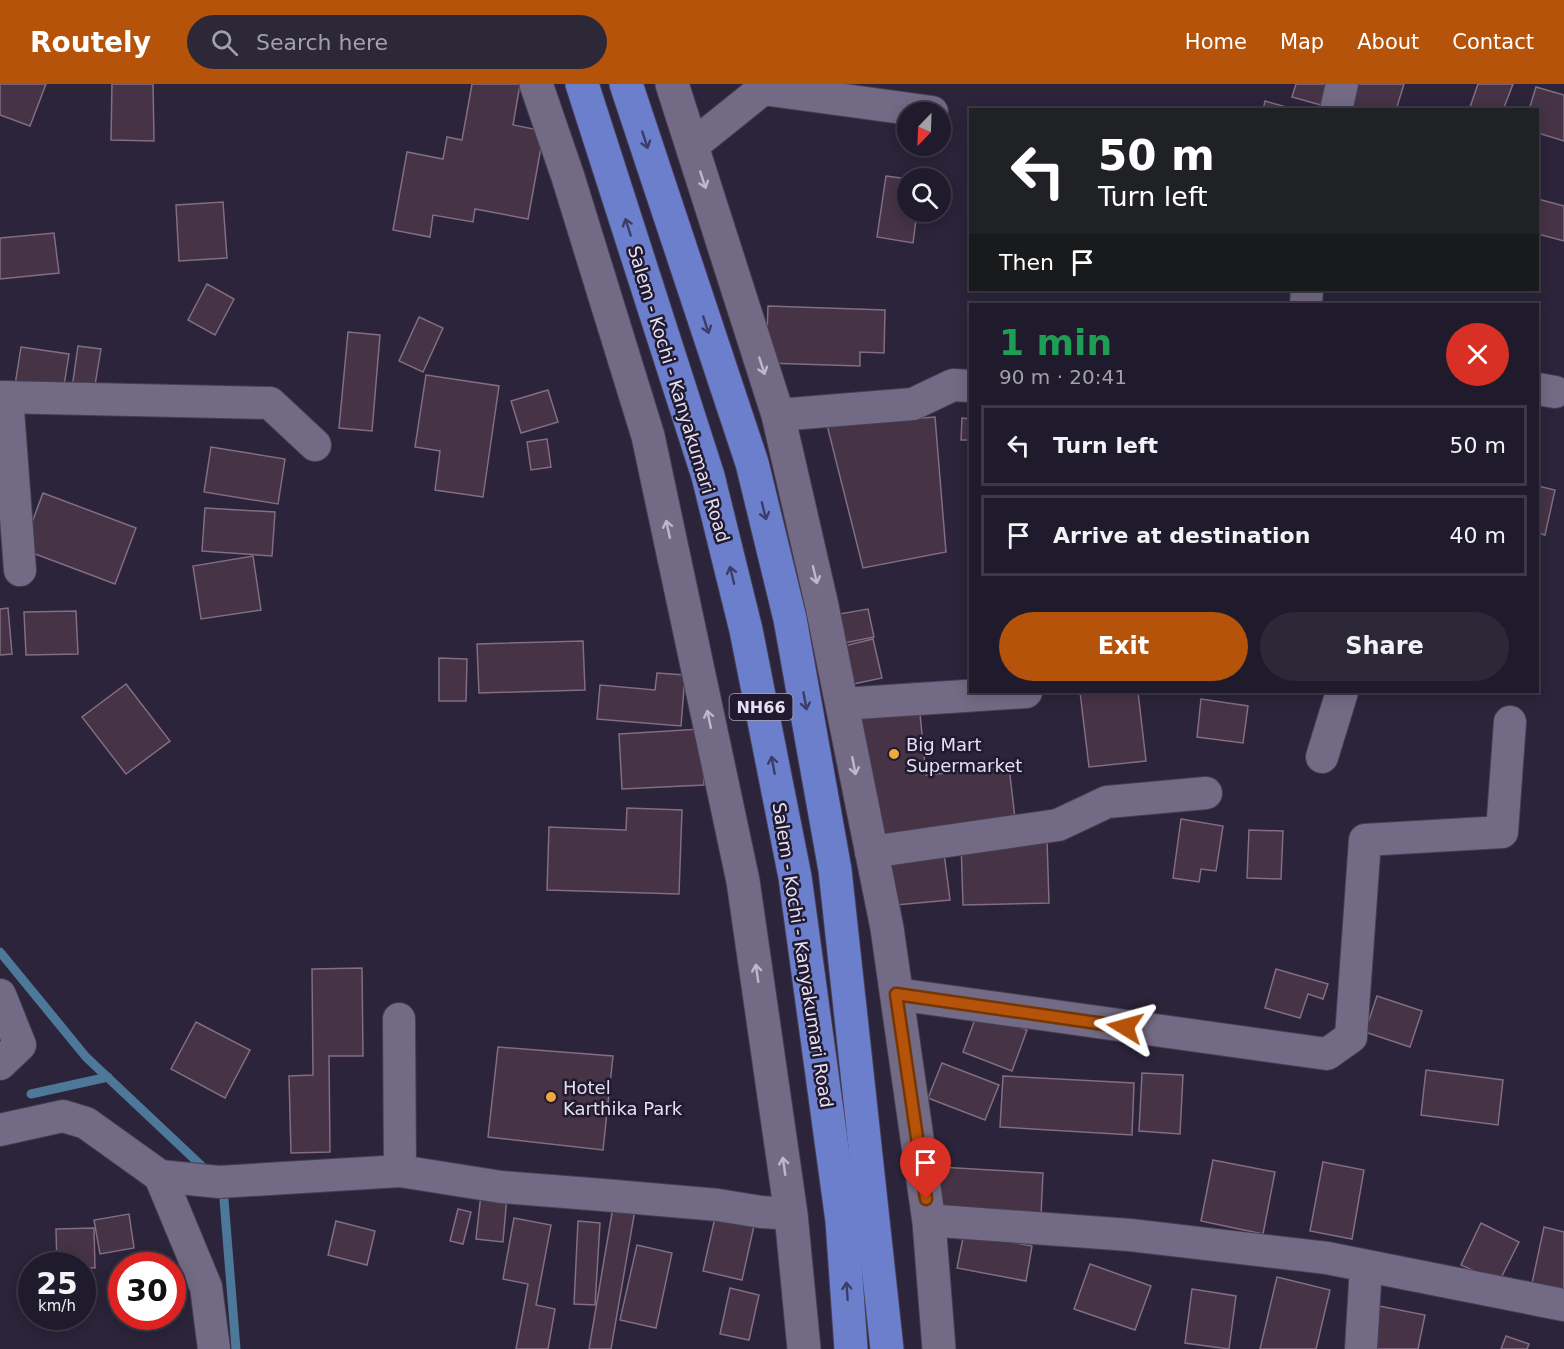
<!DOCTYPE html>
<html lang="en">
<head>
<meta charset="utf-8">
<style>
	:root { --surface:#201b2c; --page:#2d2838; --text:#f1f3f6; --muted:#a2a1a9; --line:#3d3948; --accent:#b45309 }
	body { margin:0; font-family:"DejaVu Sans",sans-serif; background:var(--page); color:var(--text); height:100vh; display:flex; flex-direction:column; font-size:22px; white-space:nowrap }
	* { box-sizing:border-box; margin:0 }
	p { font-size:20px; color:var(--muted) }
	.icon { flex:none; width:33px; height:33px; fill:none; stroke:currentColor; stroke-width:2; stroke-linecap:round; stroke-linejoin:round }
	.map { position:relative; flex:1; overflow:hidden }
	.drawer { position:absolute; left:969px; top:219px; width:570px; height:390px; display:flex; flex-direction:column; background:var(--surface); border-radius:0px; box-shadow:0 3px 15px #0003,0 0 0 2px var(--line) }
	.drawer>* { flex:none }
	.banner { position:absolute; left:969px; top:24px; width:570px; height:183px; border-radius:0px; box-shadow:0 3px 15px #0003,0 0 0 2px var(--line); background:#202124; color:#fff; overflow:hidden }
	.needle { width:39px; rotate:203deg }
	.tools { position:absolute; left:897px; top:18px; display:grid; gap:12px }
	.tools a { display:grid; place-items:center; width:54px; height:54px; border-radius:50%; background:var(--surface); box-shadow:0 3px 15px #0003,0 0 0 2px var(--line); font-size:30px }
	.speed { position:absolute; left:18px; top:1168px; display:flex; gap:12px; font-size:30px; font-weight:700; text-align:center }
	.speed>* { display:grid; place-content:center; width:78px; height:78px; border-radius:50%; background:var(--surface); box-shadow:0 3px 15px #0003,0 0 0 2px var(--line); line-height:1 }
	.speed small { font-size:15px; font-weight:400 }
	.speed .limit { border:9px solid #d22; background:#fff; color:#111 }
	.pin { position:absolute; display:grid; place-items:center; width:51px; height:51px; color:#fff; margin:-62px -26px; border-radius:50% 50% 50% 0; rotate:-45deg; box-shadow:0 0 6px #0007 }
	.pin .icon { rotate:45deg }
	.me { position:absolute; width:66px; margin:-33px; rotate:278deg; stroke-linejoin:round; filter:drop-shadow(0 0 4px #0008) }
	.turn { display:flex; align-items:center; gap:21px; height:126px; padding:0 30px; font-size:27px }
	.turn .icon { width:78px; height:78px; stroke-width:2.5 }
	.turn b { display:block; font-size:42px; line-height:51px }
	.then { display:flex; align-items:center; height:57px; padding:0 30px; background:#0003; gap:12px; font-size:22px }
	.round { display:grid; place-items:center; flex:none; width:63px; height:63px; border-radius:32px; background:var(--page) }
	.head { display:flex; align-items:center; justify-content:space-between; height:102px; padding:0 30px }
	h1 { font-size:36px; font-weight:700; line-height:45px; color:#1e9e55 }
	.cta { display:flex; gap:12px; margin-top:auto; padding:12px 30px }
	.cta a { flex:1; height:69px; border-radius:36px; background:var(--accent); color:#fff; font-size:24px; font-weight:700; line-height:69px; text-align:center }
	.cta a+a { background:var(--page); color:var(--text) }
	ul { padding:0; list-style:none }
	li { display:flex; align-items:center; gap:18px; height:81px; margin:0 12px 9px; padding:0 18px; border:3px solid var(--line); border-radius:0px }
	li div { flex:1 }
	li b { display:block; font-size:22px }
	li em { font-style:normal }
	header { display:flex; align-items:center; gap:36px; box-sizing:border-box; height:84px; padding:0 30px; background:var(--accent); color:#fff }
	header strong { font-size:28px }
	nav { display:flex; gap:33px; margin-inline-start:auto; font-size:21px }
	.search { width:420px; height:54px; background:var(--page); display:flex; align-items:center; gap:15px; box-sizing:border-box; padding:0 21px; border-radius:33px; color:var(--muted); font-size:22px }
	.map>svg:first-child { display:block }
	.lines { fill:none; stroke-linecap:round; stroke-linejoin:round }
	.stream { stroke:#4d789a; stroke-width:9 }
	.building { fill:#463346; stroke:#826d83; stroke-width:1.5 }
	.street-casing { stroke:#463f53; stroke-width:34 }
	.secondary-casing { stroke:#463f53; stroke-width:35 }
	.highway-casing { stroke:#463f53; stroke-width:35 }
	.street { stroke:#736b85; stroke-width:32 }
	.secondary { stroke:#736b85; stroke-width:33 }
	.highway { stroke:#6b7fcd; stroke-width:33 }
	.oneway { stroke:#3b3d67 }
	.oneway2 { stroke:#bdb8cb }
	.route-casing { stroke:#753606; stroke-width:15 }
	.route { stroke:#b45309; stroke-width:10 }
	.poi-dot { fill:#eea83c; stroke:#211a30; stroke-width:2 }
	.labels { text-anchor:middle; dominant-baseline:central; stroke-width:5; stroke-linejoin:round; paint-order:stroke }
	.shield { fill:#211a30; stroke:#aaa5b6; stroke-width:1.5 }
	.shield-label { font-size:16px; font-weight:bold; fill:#e5e1f0 }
	.street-label { font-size:18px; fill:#e5e1f0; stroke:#211a30 }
	.poi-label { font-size:18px; fill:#e5e1f0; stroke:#211a30; text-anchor:start }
</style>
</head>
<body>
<header>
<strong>Routely</strong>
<div class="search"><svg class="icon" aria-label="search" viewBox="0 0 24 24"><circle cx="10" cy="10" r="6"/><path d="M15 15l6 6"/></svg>Search here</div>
<nav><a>Home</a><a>Map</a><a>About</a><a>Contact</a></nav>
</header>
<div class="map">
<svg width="1564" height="1265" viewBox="0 0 1564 1265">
	<rect width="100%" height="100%" fill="#2b243a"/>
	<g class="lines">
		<g class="stream">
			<polyline points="0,868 86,973 207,1087"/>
			<polyline points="31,1010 108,993"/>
			<polyline points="223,1103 236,1265"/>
		</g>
	</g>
	<g class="building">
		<polygon points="0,0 46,0 30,42 0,31"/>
		<polygon points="112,0 153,0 154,57 111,56"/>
		<polygon points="472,0 520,0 513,41 544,47 528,135 475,125 473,138 433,131 430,153 393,146 407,68 443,75 447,53 462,56"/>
		<polygon points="1296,0 1334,0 1328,23 1292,13"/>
		<polygon points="1352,0 1404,0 1396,26 1345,26"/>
		<polygon points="1478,0 1513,0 1503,26 1469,26"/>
		<polygon points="1536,3 1564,11 1564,57 1538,49 1538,26 1529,26"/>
		<polygon points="1265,17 1297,26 1263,26"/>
		<polygon points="886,92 908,95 908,128 917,128 913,159 877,153"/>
		<polygon points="1538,115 1564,122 1564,157 1538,150"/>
		<polygon points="223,118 227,174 179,177 176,121"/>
		<polygon points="54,149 59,189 0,195 0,154"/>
		<polygon points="207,200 234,215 215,251 188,236"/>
		<polygon points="768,222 885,226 884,269 860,268 860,282 766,279"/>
		<polygon points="419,233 443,244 423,288 399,277"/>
		<polygon points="348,248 380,251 372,347 339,344"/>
		<polygon points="78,262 101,265 94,307 72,304"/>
		<polygon points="21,263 69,270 63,308 15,301"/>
		<polygon points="426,291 499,302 483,413 435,406 440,367 415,363"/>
		<polygon points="548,306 558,338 521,349 511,317"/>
		<polygon points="935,333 946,468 863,484 827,341"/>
		<polygon points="962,334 970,335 970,356 961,356"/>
		<polygon points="547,355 551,383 531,386 527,358"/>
		<polygon points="211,363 285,375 278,420 204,408"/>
		<polygon points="1538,402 1555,406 1545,451 1538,449"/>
		<polygon points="43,409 136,444 115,500 22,465"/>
		<polygon points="205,424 275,428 272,472 202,467"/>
		<polygon points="253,472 261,526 201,535 193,482"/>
		<polygon points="8,524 12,570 0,571 0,525"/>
		<polygon points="868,525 874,553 844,559 839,530"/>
		<polygon points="76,527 78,570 26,571 24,528"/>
		<polygon points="873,555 882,594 853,600 844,562"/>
		<polygon points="583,557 585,606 479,609 477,560"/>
		<polygon points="439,574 467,575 466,617 439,617"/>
		<polygon points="657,589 685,591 681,642 597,635 600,601 655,606"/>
		<polygon points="917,599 926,691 1009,683 1016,743 873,758 856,605"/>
		<polygon points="126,600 170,657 126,690 82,633"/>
		<polygon points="1080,608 1138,608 1146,677 1089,683"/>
		<polygon points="1201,615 1248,622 1243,659 1197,653"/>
		<polygon points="701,645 704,701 622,705 619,650"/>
		<polygon points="627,724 682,726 679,810 547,806 549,743 626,746"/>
		<polygon points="1181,735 1223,742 1216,787 1201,785 1199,798 1173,794"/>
		<polygon points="1249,746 1283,747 1281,795 1247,794"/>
		<polygon points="1047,755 1049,819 963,821 961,757"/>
		<polygon points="944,769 950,816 896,821 890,775"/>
		<polygon points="362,884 363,972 329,972 330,1068 291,1069 289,992 313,991 312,885"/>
		<polygon points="1276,885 1328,900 1323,915 1308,910 1300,934 1265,924"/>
		<polygon points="1377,912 1422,927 1410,963 1365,948"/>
		<polygon points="978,927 1027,946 1012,987 963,968"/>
		<polygon points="196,938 250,966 225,1014 171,985"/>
		<polygon points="498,963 613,972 603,1066 488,1053"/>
		<polygon points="942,979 999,1001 985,1036 928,1014"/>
		<polygon points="1426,986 1503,996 1498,1041 1421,1031"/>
		<polygon points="1142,989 1183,991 1180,1050 1139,1047"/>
		<polygon points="1003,992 1134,999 1132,1051 1000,1043"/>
		<polygon points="1213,1076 1275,1088 1263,1150 1201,1137"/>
		<polygon points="1323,1078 1364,1086 1352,1155 1310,1147"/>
		<polygon points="939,1083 1043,1089 1041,1131 936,1125"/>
		<polygon points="481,1110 507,1112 503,1158 476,1155"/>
		<polygon points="613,1123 635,1126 611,1265 589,1265"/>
		<polygon points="458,1125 471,1128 463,1160 450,1157"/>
		<polygon points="716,1129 755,1137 742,1196 703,1187"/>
		<polygon points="129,1130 134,1164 100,1170 94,1136"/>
		<polygon points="514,1134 551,1141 536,1221 555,1225 548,1265 516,1265 528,1200 503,1195"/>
		<polygon points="336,1137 375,1147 367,1181 328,1171"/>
		<polygon points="578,1137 600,1139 595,1221 574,1220"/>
		<polygon points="1481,1139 1519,1158 1499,1198 1461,1181"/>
		<polygon points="1544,1143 1564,1148 1564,1211 1531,1204"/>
		<polygon points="94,1144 95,1184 57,1182 56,1145"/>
		<polygon points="964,1149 1032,1162 1026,1197 957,1184"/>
		<polygon points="637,1161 672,1169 656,1244 620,1236"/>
		<polygon points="1090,1180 1151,1202 1135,1246 1074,1225"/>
		<polygon points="1277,1193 1330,1206 1316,1265 1260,1265"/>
		<polygon points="730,1204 759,1211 749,1256 720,1250"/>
		<polygon points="1192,1205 1236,1212 1229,1265 1185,1259"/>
		<polygon points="1354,1217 1425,1231 1418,1265 1345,1265"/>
		<polygon points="1506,1252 1529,1260 1527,1265 1501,1265"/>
	</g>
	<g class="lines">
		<defs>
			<g id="street">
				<polyline points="1336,26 1342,0"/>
				<polyline points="692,62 763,5 932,28"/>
				<polyline points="1306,220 1307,206"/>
				<polyline points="1538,305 1555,308"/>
				<polyline points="0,313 270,319 315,361"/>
				<polyline points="7,313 20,486"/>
				<polyline points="778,331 913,320 953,301 970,302"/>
				<polyline points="842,620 1026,608"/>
				<polyline points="1322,673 1342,608"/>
				<polyline points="871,768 1058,741 1107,718 1206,709"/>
				<polyline points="896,910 1327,970 1351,953 1365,756 1502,748 1510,638"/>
				<polyline points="0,911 20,961 0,980"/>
				<polyline points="399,935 400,1087"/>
				<polyline points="0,1046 63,1032 86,1039 160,1092 206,1203 214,1265"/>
				<polyline points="160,1092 219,1098 400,1087 501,1103 603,1111 718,1121 761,1128 791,1130"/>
				<polyline points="929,1138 939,1137 1130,1151 1327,1174 1564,1221"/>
				<polyline points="1361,1265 1366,1182"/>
			</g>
			<g id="secondary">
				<polyline points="536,0 568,93 648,352 743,797 791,1130 804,1265"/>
				<polyline points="672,0 778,331 822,522 887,844 929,1138 939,1265"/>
			</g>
			<g id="highway">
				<polyline points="582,0 708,392 746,546 795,793 842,1137 851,1265"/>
				<polyline points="626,0 752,379 790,535 835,786 887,1265"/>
			</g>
		</defs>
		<use href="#street" class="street-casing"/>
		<use href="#secondary" class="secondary-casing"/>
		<use href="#highway" class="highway-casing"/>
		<use href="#street" class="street"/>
		<use href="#secondary" class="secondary"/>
		<use href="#highway" class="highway"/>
	</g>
	<defs><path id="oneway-shaft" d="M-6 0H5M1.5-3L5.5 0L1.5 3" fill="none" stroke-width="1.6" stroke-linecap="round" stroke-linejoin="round" transform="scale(1.5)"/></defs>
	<g class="oneway">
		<use href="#oneway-shaft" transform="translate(645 56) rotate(72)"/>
		<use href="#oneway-shaft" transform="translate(628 143) rotate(-108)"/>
		<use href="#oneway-shaft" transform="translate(706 241) rotate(72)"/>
		<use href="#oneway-shaft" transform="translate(764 427) rotate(76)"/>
		<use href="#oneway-shaft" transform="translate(732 491) rotate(-104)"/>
		<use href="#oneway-shaft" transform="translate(805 617) rotate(80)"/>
		<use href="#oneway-shaft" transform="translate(773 681) rotate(-101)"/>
		<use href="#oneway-shaft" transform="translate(847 1207) rotate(-94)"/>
	</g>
	<g class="oneway2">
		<use href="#oneway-shaft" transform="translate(703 96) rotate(72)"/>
		<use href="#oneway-shaft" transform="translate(762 282) rotate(72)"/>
		<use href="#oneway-shaft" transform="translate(668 445) rotate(-102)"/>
		<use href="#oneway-shaft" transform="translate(815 491) rotate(77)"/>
		<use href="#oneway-shaft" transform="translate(709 635) rotate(-102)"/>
		<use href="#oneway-shaft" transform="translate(854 682) rotate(79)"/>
		<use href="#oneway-shaft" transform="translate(757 889) rotate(-98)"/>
		<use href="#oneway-shaft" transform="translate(784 1082) rotate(-98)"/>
	</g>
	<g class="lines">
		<defs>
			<polyline id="route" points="926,1115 896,910 1125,943"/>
		</defs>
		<use href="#route" class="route-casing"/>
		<use href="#route" class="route"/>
	</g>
	<g class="poi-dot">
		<circle cx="894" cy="670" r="6"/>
		<circle cx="551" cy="1013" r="6"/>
	</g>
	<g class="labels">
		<rect class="shield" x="729.5" y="610" width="63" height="26" rx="4.5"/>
		<g class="shield-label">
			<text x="761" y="623">NH66</text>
		</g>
		<g class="street-label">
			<text transform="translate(679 310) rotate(73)">Salem - Kochi - Kanyakumari Road</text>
			<text transform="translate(803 871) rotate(81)">Salem - Kochi - Kanyakumari Road</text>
		</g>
		<g class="poi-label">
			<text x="906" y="660">Big Mart<tspan x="906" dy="21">Supermarket</tspan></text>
			<text x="563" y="1003">Hotel<tspan x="563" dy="21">Karthika Park</tspan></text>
		</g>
	</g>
</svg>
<div class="tools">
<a><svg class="needle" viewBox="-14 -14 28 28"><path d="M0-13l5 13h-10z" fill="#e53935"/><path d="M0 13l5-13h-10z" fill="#a2a1a9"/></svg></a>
<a><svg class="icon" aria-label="search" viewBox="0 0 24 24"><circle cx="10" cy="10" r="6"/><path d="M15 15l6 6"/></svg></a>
</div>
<div class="speed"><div>25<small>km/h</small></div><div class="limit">30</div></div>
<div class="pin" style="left:926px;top:1115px;background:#d93025"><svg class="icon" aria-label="arrive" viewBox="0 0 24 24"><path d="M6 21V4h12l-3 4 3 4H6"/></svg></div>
<svg class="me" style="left:1125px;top:943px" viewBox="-20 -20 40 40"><path d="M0-17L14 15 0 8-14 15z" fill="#b45309" stroke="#fff" stroke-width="4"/></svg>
<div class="banner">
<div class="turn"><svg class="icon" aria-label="left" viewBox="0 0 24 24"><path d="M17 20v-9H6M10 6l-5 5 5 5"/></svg><div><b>50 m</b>Turn left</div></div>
<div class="then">Then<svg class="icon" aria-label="arrive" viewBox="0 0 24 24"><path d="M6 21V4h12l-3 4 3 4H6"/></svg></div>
</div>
<section class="drawer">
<div class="head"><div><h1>1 min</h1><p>90 m · 20:41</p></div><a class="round" style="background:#d93025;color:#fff"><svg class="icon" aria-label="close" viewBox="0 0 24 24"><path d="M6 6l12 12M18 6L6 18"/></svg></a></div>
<ul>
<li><svg class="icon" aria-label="left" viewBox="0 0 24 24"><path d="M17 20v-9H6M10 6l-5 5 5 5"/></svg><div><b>Turn left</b></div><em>50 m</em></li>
<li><svg class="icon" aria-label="arrive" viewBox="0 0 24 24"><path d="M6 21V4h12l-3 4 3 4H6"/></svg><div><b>Arrive at destination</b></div><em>40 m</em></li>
</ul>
<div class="cta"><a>Exit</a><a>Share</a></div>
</section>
</div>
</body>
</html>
